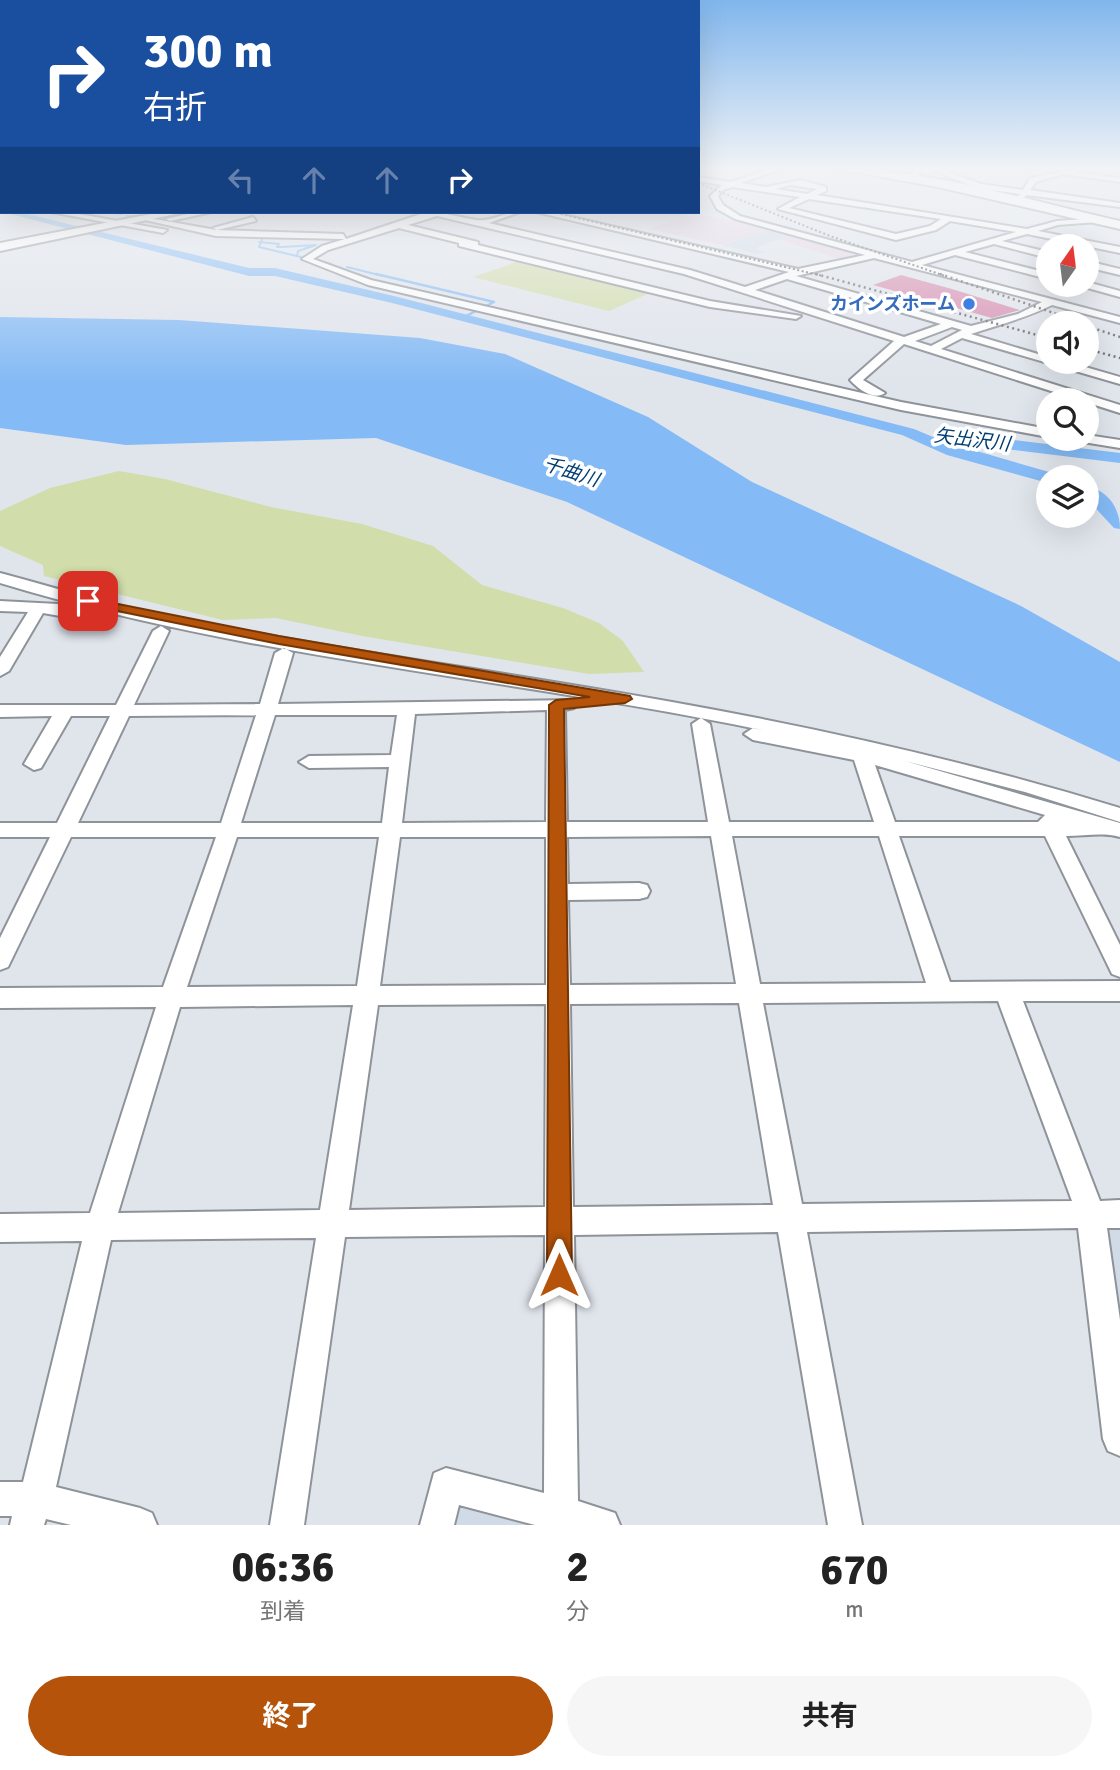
<!DOCTYPE html>
<html lang="ja">
<head>
<meta charset="utf-8">
<style>
	:root { --surface:#fff; --page:#f6f6f6; --text:#222; --muted:#767676; --accent:#b45309 }
	body { margin:0; font-family:Signika,"Noto Sans JP",sans-serif; background:var(--page); color:var(--text); height:100vh; display:flex; flex-direction:column; font-size:26px; white-space:nowrap }
	* { box-sizing:border-box; margin:0 }
	p { font-size:23px; color:var(--muted) }
	.icon { flex:none; width:38px; height:38px; fill:none; stroke:currentColor; stroke-width:2; stroke-linecap:round; stroke-linejoin:round }
	.map { position:relative; height:1525px; overflow:hidden }
	.drawer { display:flex; flex-direction:column; background:var(--surface); flex:1 }
	.drawer>* { flex:none }
	.hud { position:absolute; left:0px; top:0px; width:700px; height:214px; box-shadow:0 7px 28px #0002; background:#1a4fa0; color:#fff; overflow:hidden }
	.needle { width:46px; rotate:14deg }
	.tools { position:absolute; left:1036px; top:234px; display:grid; gap:14px }
	.tools a { display:grid; place-items:center; width:63px; height:63px; border-radius:50%; background:var(--surface); box-shadow:0 7px 28px #0002; font-size:35px }
	.pin { position:absolute; display:grid; place-items:center; width:60px; height:60px; color:#fff; margin:-30px; border-radius:14px; box-shadow:0 4px 10px #0006 }
	.me { position:absolute; width:77px; margin:-38px; rotate:0deg; stroke-linejoin:round; filter:drop-shadow(0 0 5px #0008) }
	.turn { display:flex; align-items:center; gap:24px; height:147px; padding:0 28px; font-size:32px }
	.turn .icon { width:91px; height:91px; stroke-width:2.5 }
	.turn b { display:block; font-size:49px; line-height:60px }
	.lanes { display:flex; align-items:center; height:66px; padding:0 28px; background:#0003; justify-content:center; gap:35px; direction:ltr }
	.lanes .off { opacity:.35 }
	.eta { display:flex; justify-content:space-evenly; align-items:center; height:119px; text-align:center }
	.eta b { font-size:42px; font-weight:700; line-height:49px }
	.primary-button { display:flex; gap:14px; margin-top:auto; padding:14px 28px }
	.primary-button a { flex:1; height:80px; border-radius:42px; background:var(--accent); color:#fff; font-size:28px; font-weight:700; line-height:80px; text-align:center }
	.primary-button a+a { background:var(--page); color:var(--text) }
	.map>svg:first-child { display:block }
	.built { fill:#d0dbe7 }
	.industrial { fill:#e6d4e6 }
	.green { fill:#d1ddaa }
	.water { fill:#84baf5 }
	.lines { fill:none; stroke-linecap:round; stroke-linejoin:round }
	.stream-far1 { stroke:#84baf5; stroke-width:2 }
	.stream { stroke:#84baf5; stroke-width:2.5 }
	.river { fill:#84baf5; fill-rule:evenodd }
	.building { fill:#d78bae }
	.minor-casing { stroke:#8e9399; stroke-width:4 }
	.highway-casing { stroke:#8e9399; stroke-width:4 }
	.minor { fill:#fff; fill-rule:evenodd }
	.highway { fill:#fff; fill-rule:evenodd }
	.rail-far1 { stroke:#616468; stroke-width:2; stroke-dasharray:2 2.5; stroke-linecap:butt }
	.rail { stroke:#616468; stroke-width:2.5; stroke-dasharray:2 3.5; stroke-linecap:butt }
	.route { fill:#b45309; stroke:#753606; stroke-width:2 }
	.shop-dot { fill:#3f7fe0; stroke:#fff; stroke-width:2.5 }
	.labels { text-anchor:middle; dominant-baseline:central; stroke-width:7; stroke-linejoin:round; paint-order:stroke }
	.far-shop-label { font-size:18px; font-weight:bold; fill:#366cbe; stroke:#fff; text-anchor:end }
	.far-water-label { font-size:19px; font-style:italic; fill:#003e72; stroke:#fff }
</style>
</head>
<body>
<div class="map">
<svg width="1120" height="1525" viewBox="0 0 1120 1525">
	<rect width="100%" height="100%" fill="#e0e5ec"/>
	<g class="built">
		<polygon points="770,230 790,235 760,246 756,249 765,252 756,254 722,245"/>
		<polygon points="1108,1224 1120,1224 1120,1320"/>
		<polygon points="452,1499 562,1525 447,1525"/>
	</g>
	<g class="industrial">
		<polygon points="694,214 748,224 770,230 722,245 648,229"/>
		<polygon points="790,235 844,250 858,258 845,261 778,239"/>
	</g>
	<g class="green">
		<polygon points="522,260 652,292 609,311 473,277"/>
		<polygon points="119,471 165,479 271,507 362,524 433,546 482,585 563,608 599,623 623,641 644,672 589,674 362,636 276,618 223,620 44,576 43,565 0,546 0,511 50,488"/>
	</g>
	<polygon class="water" points="0,317 179,320 420,338 505,354 648,417 752,482 1021,606 1120,662 1120,762 567,502 376,438 126,445 0,428"/>
	<g class="lines">
		<g class="stream-far1">
			<polyline points="102,212 121,214"/>
			<polyline points="127,216 136,217"/>
			<polyline points="169,221 210,228"/>
			<polyline points="260,234 263,237 259,247 301,257"/>
			<polyline points="259,242 279,244 277,247 282,247 316,245 298,251 297,256"/>
			<polyline points="315,260 331,264"/>
			<polyline points="347,267 383,276"/>
		</g>
		<polyline class="stream" points="376,274 494,302 462,318"/>
		<g class="river">
			<polygon points="3,212 19,212 249,268 275,268 394,296 914,429 933,437 940,431 1120,453 1120,463 942,441 1056,474 1058,478 1048,478 1048,483 947,455 902,435 392,303 275,276 249,276"/>
			<path d="M1087,486c22,5 33,23 33,43l-6,-1 -27,-29z"/>
		</g>
	</g>
	<polygon class="building" points="901,275 952,289 1020,310 992,318 873,285"/>
	<g class="lines">
		<defs>
			<g id="minor">
				<path d="M770,169h11l-40,14 25,4 35,-7 25,7v4l-9,4 210,34 30,-8 43,-3 -3,4 -39,3 -20,6 82,16v6l-93,-19 -25,7 46,11v6l-54,-14 -29,8 83,21v6l-93,-24 -33,10 198,52v6l-68,-18c-26,13 -54,20 -81,29l77,23v5h20l52,15v7l-158,-46 -21,11 179,56v8l-216,-69 -41,36 22,13c-11,8 -27,-4 -35,-13l44,-39 -210,-67 -247,-58 -29,9 70,17v3l232,56 91,15 -5,3 -86,-12 -251,-61v-3l-60,-15 -71,22 -15,9 58,21 530,122 147,27v8l-147,-27 -533,-125 -66,-26 20,-13 23,-7 -129,-3 -71,-16 4,-2 67,12 127,4 3,5 81,-27c18,0 33,6 50,8 13,2 28,-8 43,-8l-31,11 201,47 55,17 44,-15 -253,-60h14l248,57 67,-14 -130,-36 -18,-10 -7,-13 12,-11 -24,-4v-4l33,5zM790,185l27,4 -10,5 -31,-5zM732,187l68,10 -22,12 118,31 40,-10 14,-9 66,11 -104,30 -172,-46 -17,-11 -5,-9 5,-6zM809,199l132,20 -11,7 -34,8 -107,-26zM874,258l168,44 -24,12 -47,12 -175,-50zM787,279l154,45 -37,13 -149,-47zM952,327l10,3 -31,16 -16,-5z"/>
				<polygon points="914,169 921,169 915,181 909,181"/>
				<polygon points="930,169 940,169 981,184 1023,190 1030,178 1078,169 1073,172 1120,178 1120,182 1063,174 1036,182 1030,190 1120,203 1120,207 1027,195 1020,201 1016,199 1020,194 977,188"/>
				<rect x="0" y="180" width="2" height="4"/>
				<rect x="0" y="200" width="2" height="4"/>
				<polygon points="51,212 68,212 167,230 163,233"/>
				<polygon points="196,212 212,212 170,221 166,219"/>
				<polygon points="253,217 256,221 217,230 213,228"/>
				<polygon points="1087,261 1120,269 1120,275 1087,267"/>
				<polygon points="1087,282 1120,291 1120,297 1084,287"/>
				<polygon points="1087,435 1120,440 1120,448 1083,442 1081,439 1087,439"/>
				<path d="M0,573c50,13 99,29 150,40 173,35 349,58 522,89 152,27 301,61 448,106v14l-95,-30 -120,-31 215,62v14c-17,-5 -35,-1 -54,-1l54,109v32l-8,-3 -67,-138h-146l51,146 170,-1v20h-97l77,200 20,-1v28h-13l13,92v136l-12,-5 -5,-12 -25,-211 -271,4 55,293h-34l-50,-293 -204,3 4,266 37,12 5,12h-85l-76,-20 -5,20h-34l14,-52 12,-5 98,25 1,-258 -200,2 -41,288h-34l46,-287 -205,2 -55,247 84,21 12,5 5,12h-86l-25,-6 -2,6h-34l2,-9h-12v-34h23l59,-241 -82,1v-28l90,-1 66,-206 -156,1v-20l163,-1 53,-150h-145l-63,130 -8,3v-32l50,-101h-50v-14h57l53,-107h-39l-30,52 -7,2 -10,-6 28,-48 -52,1v-12h116l37,-74 8,-5 8,5 -35,74 126,-1 15,-51 9,-5 9,5 -15,51 296,-4 3,4 -3,4 -9,2 2,112h141l-16,-98 9,-6 9,6 19,98h145l-20,-62 -101,-20 -9,-6 9,-6 23,5c-257,-55 -524,-73 -776,-150zM547,710l-1,112 -144,1 13,-109zM256,715l-35,108h-143l51,-107zM275,715h122l-6,40 -82,1 -10,6 10,6 80,-1 -7,56h-141zM875,765l170,50 -7,7h-143zM711,836l25,148 -166,1 -2,-85 71,-1 8,-2 3,-6 -3,-6 -8,-2 -71,1 -1,-47zM732,836h147l47,147 -166,1zM237,837h142l-22,149 -170,1zM400,837h146v148l-166,1zM998,1001l74,200 -270,3 -39,-201zM739,1003l34,202 -200,2 -3,-203zM546,1004l-1,203 -196,3 29,-205zM353,1005l-33,205 -202,3 62,-206z"/>
				<polygon points="0,601 58,604 112,616 114,619 106,624 43,613 9,671 0,676 0,657 28,612 0,611"/>
			</g>
			<g id="highway">
				<path d="M838,169c94,0 191,32 282,52v8l-182,-42z"/>
				<polygon points="162,212 185,212 0,251 0,243"/>
			</g>
		</defs>
		<use href="#minor" class="minor-casing"/>
		<use href="#highway" class="highway-casing"/>
		<use href="#minor" class="minor"/>
		<use href="#highway" class="highway"/>
		<g class="rail-far1">
			<polyline points="698,183 830,236 945,276"/>
			<polyline points="552,212 823,276"/>
		</g>
		<g class="rail">
			<polyline points="816,274 1048,338"/>
			<polyline points="940,274 1086,324"/>
			<polyline points="1087,326 1120,337"/>
			<polyline points="1087,349 1120,358"/>
		</g>
	</g>
	<linearGradient id="sky" x2="0" y2="1"><stop stop-color="#80b6ed"/><stop offset="0.44" stop-color="#f1f3f6"/><stop offset="1" stop-color="#f1f3f6" stop-opacity="0"/></linearGradient>
	<rect width="1120" height="383" fill="url(#sky)"/>
	<polygon class="route" points="88,598 279,636 630,696 632,699 625,703 564,709 572,1275 568,1284 559,1288 551,1284 547,1275 549,705 556,700 590,697 279,644 83,604 81,601"/>
	<circle class="shop-dot" cx="969" cy="304" r="7"/>
	<g class="labels">
		<g class="far-shop-label">
			<text x="955" y="304">カインズホーム</text>
		</g>
		<g class="far-water-label">
			<text transform="translate(972 440) rotate(7)">矢出沢川</text>
			<text transform="translate(571 472) rotate(18)">千曲川</text>
		</g>
	</g>
</svg>
<div class="tools">
<a><svg class="needle" viewBox="-14 -14 28 28"><path d="M0-13l5 13h-10z" fill="#e53935"/><path d="M0 13l5-13h-10z" fill="#767676"/></svg></a>
<a><svg class="icon" aria-label="sound" viewBox="0 0 24 24"><path d="M4 9h4l5-4v14l-5-4H4zM17 9q2 3 0 6"/></svg></a>
<a><svg class="icon" aria-label="search" viewBox="0 0 24 24"><circle cx="10" cy="10" r="6"/><path d="M15 15l6 6"/></svg></a>
<a><svg class="icon" aria-label="layers" viewBox="0 0 24 24"><path d="M12 4l9 5-9 5-9-5zM3 14l9 5 9-5"/></svg></a>
</div>
<div class="pin" style="left:88px;top:601px;background:#d93025"><svg class="icon" aria-label="arrive" viewBox="0 0 24 24"><path d="M6 21V4h12l-3 4 3 4H6"/></svg></div>
<svg class="me" style="left:559px;top:1275px" viewBox="-20 -20 40 40"><path d="M0-17L14 15 0 8-14 15z" fill="#b45309" stroke="#fff" stroke-width="4"/></svg>
<div class="hud">
<div class="turn"><svg class="icon" aria-label="right" viewBox="0 0 24 24"><path d="M7 20v-9h11M14 6l5 5-5 5"/></svg><div><b>300 m</b>右折</div></div>
<div class="lanes"><svg class="icon off" aria-label="left" viewBox="0 0 24 24"><path d="M17 20v-9H6M10 6l-5 5 5 5"/></svg><svg class="icon off" aria-label="ahead" viewBox="0 0 24 24"><path d="M12 20V5M6 11l6-6 6 6"/></svg><svg class="icon off" aria-label="ahead" viewBox="0 0 24 24"><path d="M12 20V5M6 11l6-6 6 6"/></svg><svg class="icon" aria-label="right" viewBox="0 0 24 24"><path d="M7 20v-9h11M14 6l5 5-5 5"/></svg></div>
</div>
</div>
<section class="drawer">
<div class="eta">
<div><b>06:36</b><p>到着</p></div>
<div><b>2</b><p>分</p></div>
<div><b>670</b><p>m</p></div>
</div>
<div class="primary-button"><a>終了</a><a>共有</a></div>
</section>
</body>
</html>
